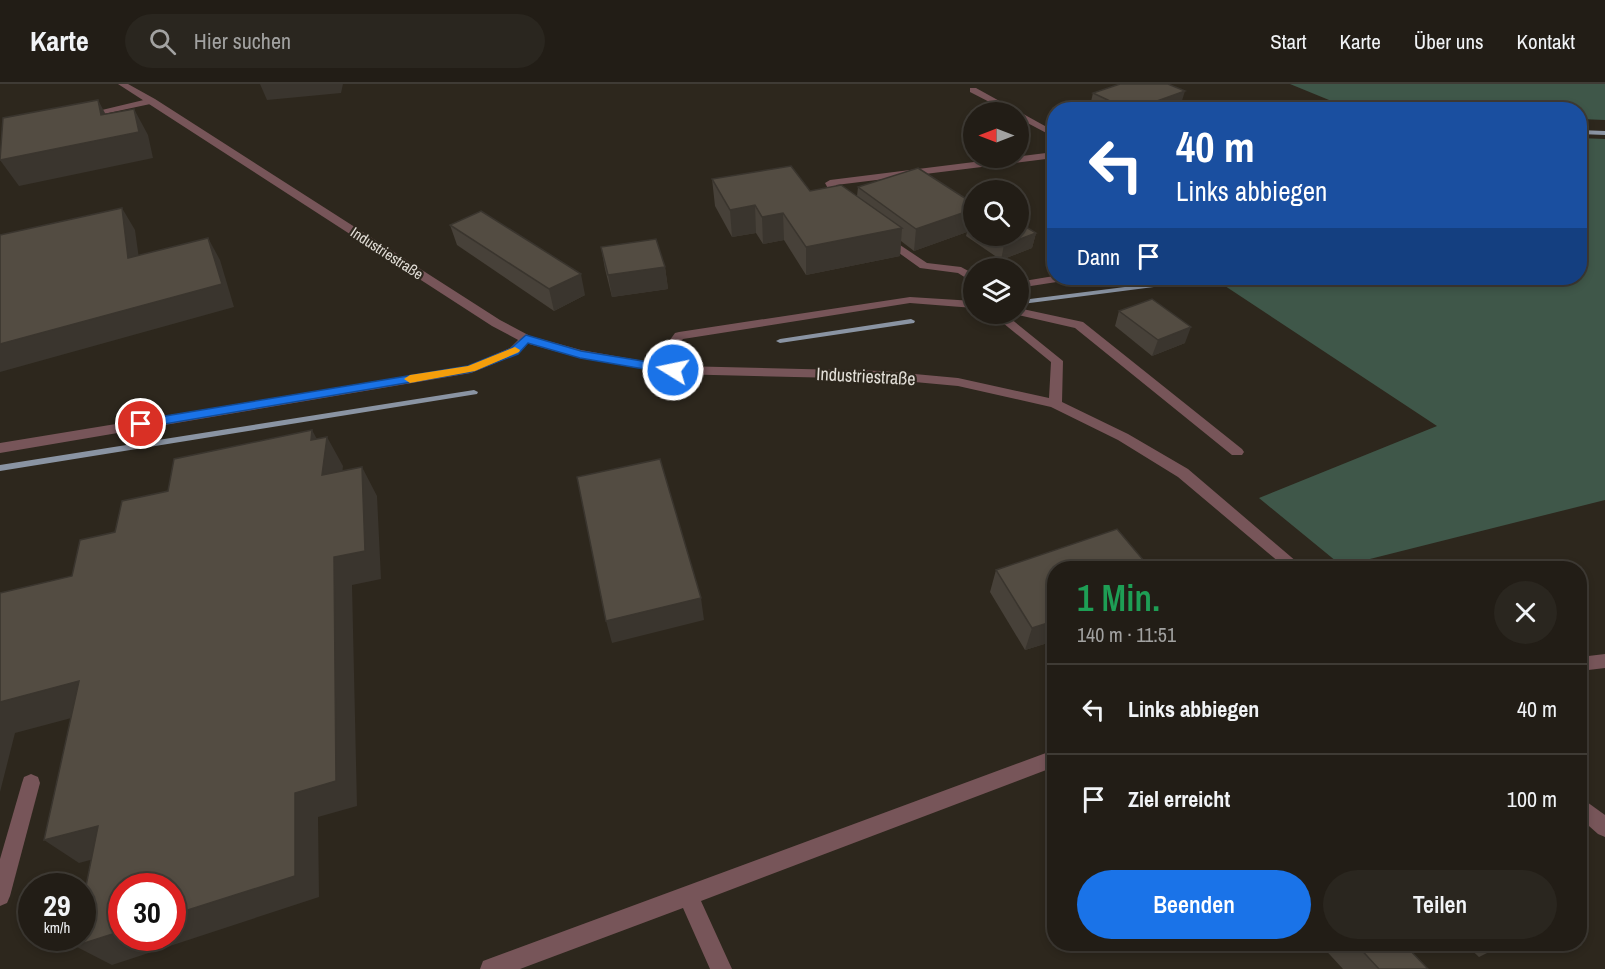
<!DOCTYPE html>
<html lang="de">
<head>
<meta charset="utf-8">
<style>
	:root { --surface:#221d16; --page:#2a261f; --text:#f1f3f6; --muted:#a2a2a1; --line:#3f3b35; --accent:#1a73e8 }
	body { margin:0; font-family:"Archivo Narrow",sans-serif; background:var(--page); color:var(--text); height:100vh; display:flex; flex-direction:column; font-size:22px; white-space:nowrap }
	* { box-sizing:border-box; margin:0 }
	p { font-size:20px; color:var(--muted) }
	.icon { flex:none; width:33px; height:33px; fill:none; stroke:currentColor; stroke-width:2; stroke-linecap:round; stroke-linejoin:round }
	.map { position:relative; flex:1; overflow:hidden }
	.side { position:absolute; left:1047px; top:477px; width:540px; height:390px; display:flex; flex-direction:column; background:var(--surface); border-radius:24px; box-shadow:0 3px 9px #0003,0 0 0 2px var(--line) }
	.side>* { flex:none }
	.banner { position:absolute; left:1047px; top:18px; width:540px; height:183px; border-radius:24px; box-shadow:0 3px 9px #0003,0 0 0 2px var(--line); background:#1a4fa0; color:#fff; overflow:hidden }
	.needle { width:39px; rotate:270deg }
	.fabs { position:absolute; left:963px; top:18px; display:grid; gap:12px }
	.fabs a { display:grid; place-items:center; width:66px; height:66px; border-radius:50%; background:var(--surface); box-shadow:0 3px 9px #0003,0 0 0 2px var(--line); font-size:30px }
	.speed { position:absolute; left:18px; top:789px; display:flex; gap:12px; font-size:30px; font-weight:700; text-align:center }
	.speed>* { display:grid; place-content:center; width:78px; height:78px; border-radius:50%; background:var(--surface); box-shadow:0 3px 9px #0003,0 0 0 2px var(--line); line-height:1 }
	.speed small { font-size:15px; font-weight:400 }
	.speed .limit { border:9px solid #d22; background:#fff; color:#111 }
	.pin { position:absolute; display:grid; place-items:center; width:51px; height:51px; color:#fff; margin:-26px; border:3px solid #fff; border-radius:50%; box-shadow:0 2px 6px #0007 }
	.me { position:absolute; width:66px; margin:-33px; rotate:280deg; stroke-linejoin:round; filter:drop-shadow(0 0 4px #0008) }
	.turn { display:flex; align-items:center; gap:21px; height:126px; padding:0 30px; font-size:27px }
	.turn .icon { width:78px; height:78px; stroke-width:2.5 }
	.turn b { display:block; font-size:42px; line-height:51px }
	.then { display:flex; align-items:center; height:57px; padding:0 30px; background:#0003; gap:12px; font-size:22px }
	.round { display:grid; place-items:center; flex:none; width:63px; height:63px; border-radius:32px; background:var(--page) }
	.overview { display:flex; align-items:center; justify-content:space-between; height:102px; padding:0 30px }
	h1 { font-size:36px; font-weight:600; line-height:45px; color:#1e9e55 }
	.button { display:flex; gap:12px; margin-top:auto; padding:12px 30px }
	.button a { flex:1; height:69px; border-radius:36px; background:var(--accent); color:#fff; font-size:24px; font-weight:600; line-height:69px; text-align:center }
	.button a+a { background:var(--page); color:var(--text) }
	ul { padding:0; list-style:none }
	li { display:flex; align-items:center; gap:18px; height:90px; padding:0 30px; border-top:2px solid var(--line) }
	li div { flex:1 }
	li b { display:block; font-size:22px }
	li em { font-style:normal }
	header { display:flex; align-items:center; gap:36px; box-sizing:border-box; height:84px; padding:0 30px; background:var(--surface); border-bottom:2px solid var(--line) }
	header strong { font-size:28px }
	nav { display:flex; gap:33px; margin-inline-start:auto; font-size:21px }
	.search { width:420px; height:54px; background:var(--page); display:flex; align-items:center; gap:15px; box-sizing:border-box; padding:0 21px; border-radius:33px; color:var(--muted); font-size:22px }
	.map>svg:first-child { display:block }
	.green { fill:#3f5749 }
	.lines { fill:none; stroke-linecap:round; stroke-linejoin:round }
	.stream { fill:#8a94a3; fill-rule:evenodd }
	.lane { fill:#775559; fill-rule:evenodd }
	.street { fill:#775559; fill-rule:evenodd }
	.wall { fill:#474139 }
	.shaded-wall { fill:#3a352e }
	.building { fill:#534c42; stroke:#3a352e; stroke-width:1.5 }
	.route { fill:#1a73e8; stroke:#114b97; stroke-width:1.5 }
	.slow { fill:#f59e0b }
	.labels { text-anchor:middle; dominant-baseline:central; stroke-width:4.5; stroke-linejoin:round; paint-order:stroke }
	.far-street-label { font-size:15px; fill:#e2ded7; stroke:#2d271d }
	.street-label { font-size:18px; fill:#e2ded7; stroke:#2d271d }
</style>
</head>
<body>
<header>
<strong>Karte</strong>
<div class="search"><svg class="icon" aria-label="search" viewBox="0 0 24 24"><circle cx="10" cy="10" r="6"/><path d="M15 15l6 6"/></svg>Hier suchen</div>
<nav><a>Start</a><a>Karte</a><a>Über uns</a><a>Kontakt</a></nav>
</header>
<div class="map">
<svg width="1605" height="885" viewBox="0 0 1605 885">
	<rect width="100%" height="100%" fill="#2d271d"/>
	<g class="green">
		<polygon points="1290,0 1605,0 1605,36 1580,35 1580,26 1351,25"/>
		<polygon points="1580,54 1605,55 1605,416 1342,482 1259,414 1437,342 1219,198 1259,194 1580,194"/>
	</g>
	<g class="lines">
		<g class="stream">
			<polygon points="1580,46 1605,47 1605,51 1580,50"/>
			<polygon points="1196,194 1211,194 1208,196 1022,220 1019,218 1022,216"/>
			<polygon points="911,235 915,237 914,239 780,259 776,257 780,255"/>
			<polygon points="474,306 478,308 477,310 0,387 0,381"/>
		</g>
		<g class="lane">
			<polygon points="152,14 156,17 155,19 85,34 81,31"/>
			<polygon points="1054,68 1054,74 836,101 846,119 841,122 836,119 825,99 830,96"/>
			<polygon points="885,151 927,179 961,183 974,190 974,199 958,189 920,184 881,156 880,154"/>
			<polygon points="1018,224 1083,238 1242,365 1244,368 1242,371 1232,371 1075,244 1014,230 1018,230"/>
			<polygon points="526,251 532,255 518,270 471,289 0,369 0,359 468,282 510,264 522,252"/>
			<polygon points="1605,570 1605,584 1580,587 1580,573"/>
			<polygon points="1054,666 1054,683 701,817 732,885 710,885 683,824 520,885 480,885 483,877 491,874"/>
			<polygon points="31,690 38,693 40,699 10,812 7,819 0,822 0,775 22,699 24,693"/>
		</g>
		<g class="street">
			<polygon points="118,0 128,0 155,15 500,236 530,252 581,266 666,281 664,264 675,249 679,248 910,213 974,217 974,224 910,219 683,255 676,264 679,282 882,287 958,294 1049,314 1051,278 992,230 1005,230 1063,277 1062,318 1128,350 1188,385 1304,484 1286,484 1178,393 1118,356 1051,323 958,302 882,295 673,290 576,273 522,258 492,242"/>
			<polygon points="970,4 976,4 1054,47 1054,53 1018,34 1018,28 1009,28 970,8"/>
			<polygon points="1054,192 1069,194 1063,197 1018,204 1018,198"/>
			<polygon points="1580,713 1605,731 1605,753 1598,750 1580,734"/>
		</g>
	</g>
	<g class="wall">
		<polygon points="1093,9 1179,26 1089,26"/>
		<polygon points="712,95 857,112 858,103 974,120 974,152 1018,152 1036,149 1032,164 1001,176 966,152 967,148 914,167 901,157 900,172 806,191 784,156 763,160 756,149 732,153 715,122"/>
		<polygon points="450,141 585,211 554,227 457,161"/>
		<polygon points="601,163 665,183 668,205 612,213 605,185"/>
		<polygon points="1119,227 1185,259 1152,272 1115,242"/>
		<polygon points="1054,484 1054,557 1025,566 990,508 996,486"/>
		<polygon points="1320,860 1404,860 1428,885 1343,885"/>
		<polygon points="1465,860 1505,860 1479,873"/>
	</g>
	<g class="shaded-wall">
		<polygon points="260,0 343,0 341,9 267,16"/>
		<polygon points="1185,7 1179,26 1132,26"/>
		<polygon points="98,16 112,42 134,25 148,51 153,74 19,102 0,76 101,31"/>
		<polygon points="755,121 756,149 732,153 730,126"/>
		<polygon points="122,124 135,146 142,196 128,174"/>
		<polygon points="974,125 974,141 968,137 967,148 914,167 916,145"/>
		<polygon points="783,129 784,156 763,160 762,133"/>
		<polygon points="902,144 900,172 806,191 806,163"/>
		<polygon points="1036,149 1032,164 1001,176 1004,161"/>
		<polygon points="208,154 220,176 234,223 0,288 0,260"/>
		<polygon points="665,183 668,205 612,213 608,191"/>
		<polygon points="581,190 585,211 554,227 549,205"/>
		<polygon points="1191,243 1185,259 1152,272 1158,256"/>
		<polygon points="312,346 325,370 327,353 343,382 339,420 322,391 311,356"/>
		<polygon points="362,383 377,412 381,495 352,501 357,722 318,733 319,813 112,881 75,862 122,847 122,854 172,854 172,831 295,709 334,473"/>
		<polygon points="701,514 704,536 612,559 606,537"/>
		<polygon points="1054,537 1054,557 1025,566 1032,544"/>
		<polygon points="79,597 109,624 15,649 0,708 0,618"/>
		<polygon points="98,742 131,765 79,779 44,756"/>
	</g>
	<g class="building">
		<polygon points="1120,0 1168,0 1185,7 1132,26 1129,26 1093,9"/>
		<polygon points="98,16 101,31 134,25 139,48 0,76 3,34"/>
		<polygon points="791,82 810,107 841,101 902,144 806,163 783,129 762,133 755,121 730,126 712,95"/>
		<polygon points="918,84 974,120 974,125 916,145 858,103"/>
		<polygon points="122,124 128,174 208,154 222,200 0,260 0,151"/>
		<polygon points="481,127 581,190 549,205 450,141"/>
		<polygon points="974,136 974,141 968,137"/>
		<polygon points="1018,138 1036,149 1004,161 989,152 1018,152"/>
		<polygon points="656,155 665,183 608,191 601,163"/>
		<polygon points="1152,215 1191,243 1158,256 1119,227"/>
		<polygon points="312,346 311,356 327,353 322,391 362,383 365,467 334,473 336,697 295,709 295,792 172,831 172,802 122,802 122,847 75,862 76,854 82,854 82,822 98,742 44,756 79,597 0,618 0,509 72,492 80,456 115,448 122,417 168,407 174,375"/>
		<polygon points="660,375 701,514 606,537 577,393"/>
		<polygon points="1117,445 1150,484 1054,484 1054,537 1032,544 996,486"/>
		<polygon points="1356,860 1404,860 1428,885 1379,885"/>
	</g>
	<polygon class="route" points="526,251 581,267 673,282 678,286 673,290 580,274 528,259 518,270 471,288 141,344 135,340 141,336 468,282 510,265"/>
	<polygon class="slow" points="515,263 520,266 519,268 475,287 410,299 404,295 410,291 468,282"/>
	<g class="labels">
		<g class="far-street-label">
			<text transform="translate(387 169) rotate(33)">Industriestraße</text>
		</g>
		<g class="street-label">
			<text transform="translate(866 292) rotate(3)">Industriestraße</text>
		</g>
	</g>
</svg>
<div class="fabs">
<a><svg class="needle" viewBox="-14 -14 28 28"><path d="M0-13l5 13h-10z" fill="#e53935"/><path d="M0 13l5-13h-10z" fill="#a2a2a1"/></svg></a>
<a><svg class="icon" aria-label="search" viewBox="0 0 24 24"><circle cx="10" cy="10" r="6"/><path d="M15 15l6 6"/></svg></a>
<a><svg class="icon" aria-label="layers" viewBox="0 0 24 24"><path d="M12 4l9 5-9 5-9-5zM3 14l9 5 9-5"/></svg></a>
</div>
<div class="speed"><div>29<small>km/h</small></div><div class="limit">30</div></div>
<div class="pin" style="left:141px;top:340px;background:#d93025"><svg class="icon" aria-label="arrive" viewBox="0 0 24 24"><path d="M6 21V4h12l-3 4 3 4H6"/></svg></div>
<svg class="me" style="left:673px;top:286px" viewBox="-20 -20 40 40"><circle r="17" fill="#1a73e8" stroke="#fff" stroke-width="3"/><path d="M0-11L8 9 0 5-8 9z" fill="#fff"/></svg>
<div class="banner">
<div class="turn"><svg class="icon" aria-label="left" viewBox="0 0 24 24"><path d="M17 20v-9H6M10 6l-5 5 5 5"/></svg><div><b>40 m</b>Links abbiegen</div></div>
<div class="then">Dann<svg class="icon" aria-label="arrive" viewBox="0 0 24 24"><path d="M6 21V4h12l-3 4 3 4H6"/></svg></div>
</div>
<section class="side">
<div class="overview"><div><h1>1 Min.</h1><p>140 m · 11:51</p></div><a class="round"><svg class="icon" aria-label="close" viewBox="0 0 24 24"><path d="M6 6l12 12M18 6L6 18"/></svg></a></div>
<ul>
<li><svg class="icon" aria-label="left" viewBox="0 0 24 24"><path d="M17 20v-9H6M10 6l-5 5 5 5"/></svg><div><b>Links abbiegen</b></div><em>40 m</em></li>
<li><svg class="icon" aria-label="arrive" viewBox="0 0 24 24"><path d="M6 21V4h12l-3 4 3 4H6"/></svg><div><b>Ziel erreicht</b></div><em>100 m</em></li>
</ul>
<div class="button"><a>Beenden</a><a>Teilen</a></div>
</section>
</div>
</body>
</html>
